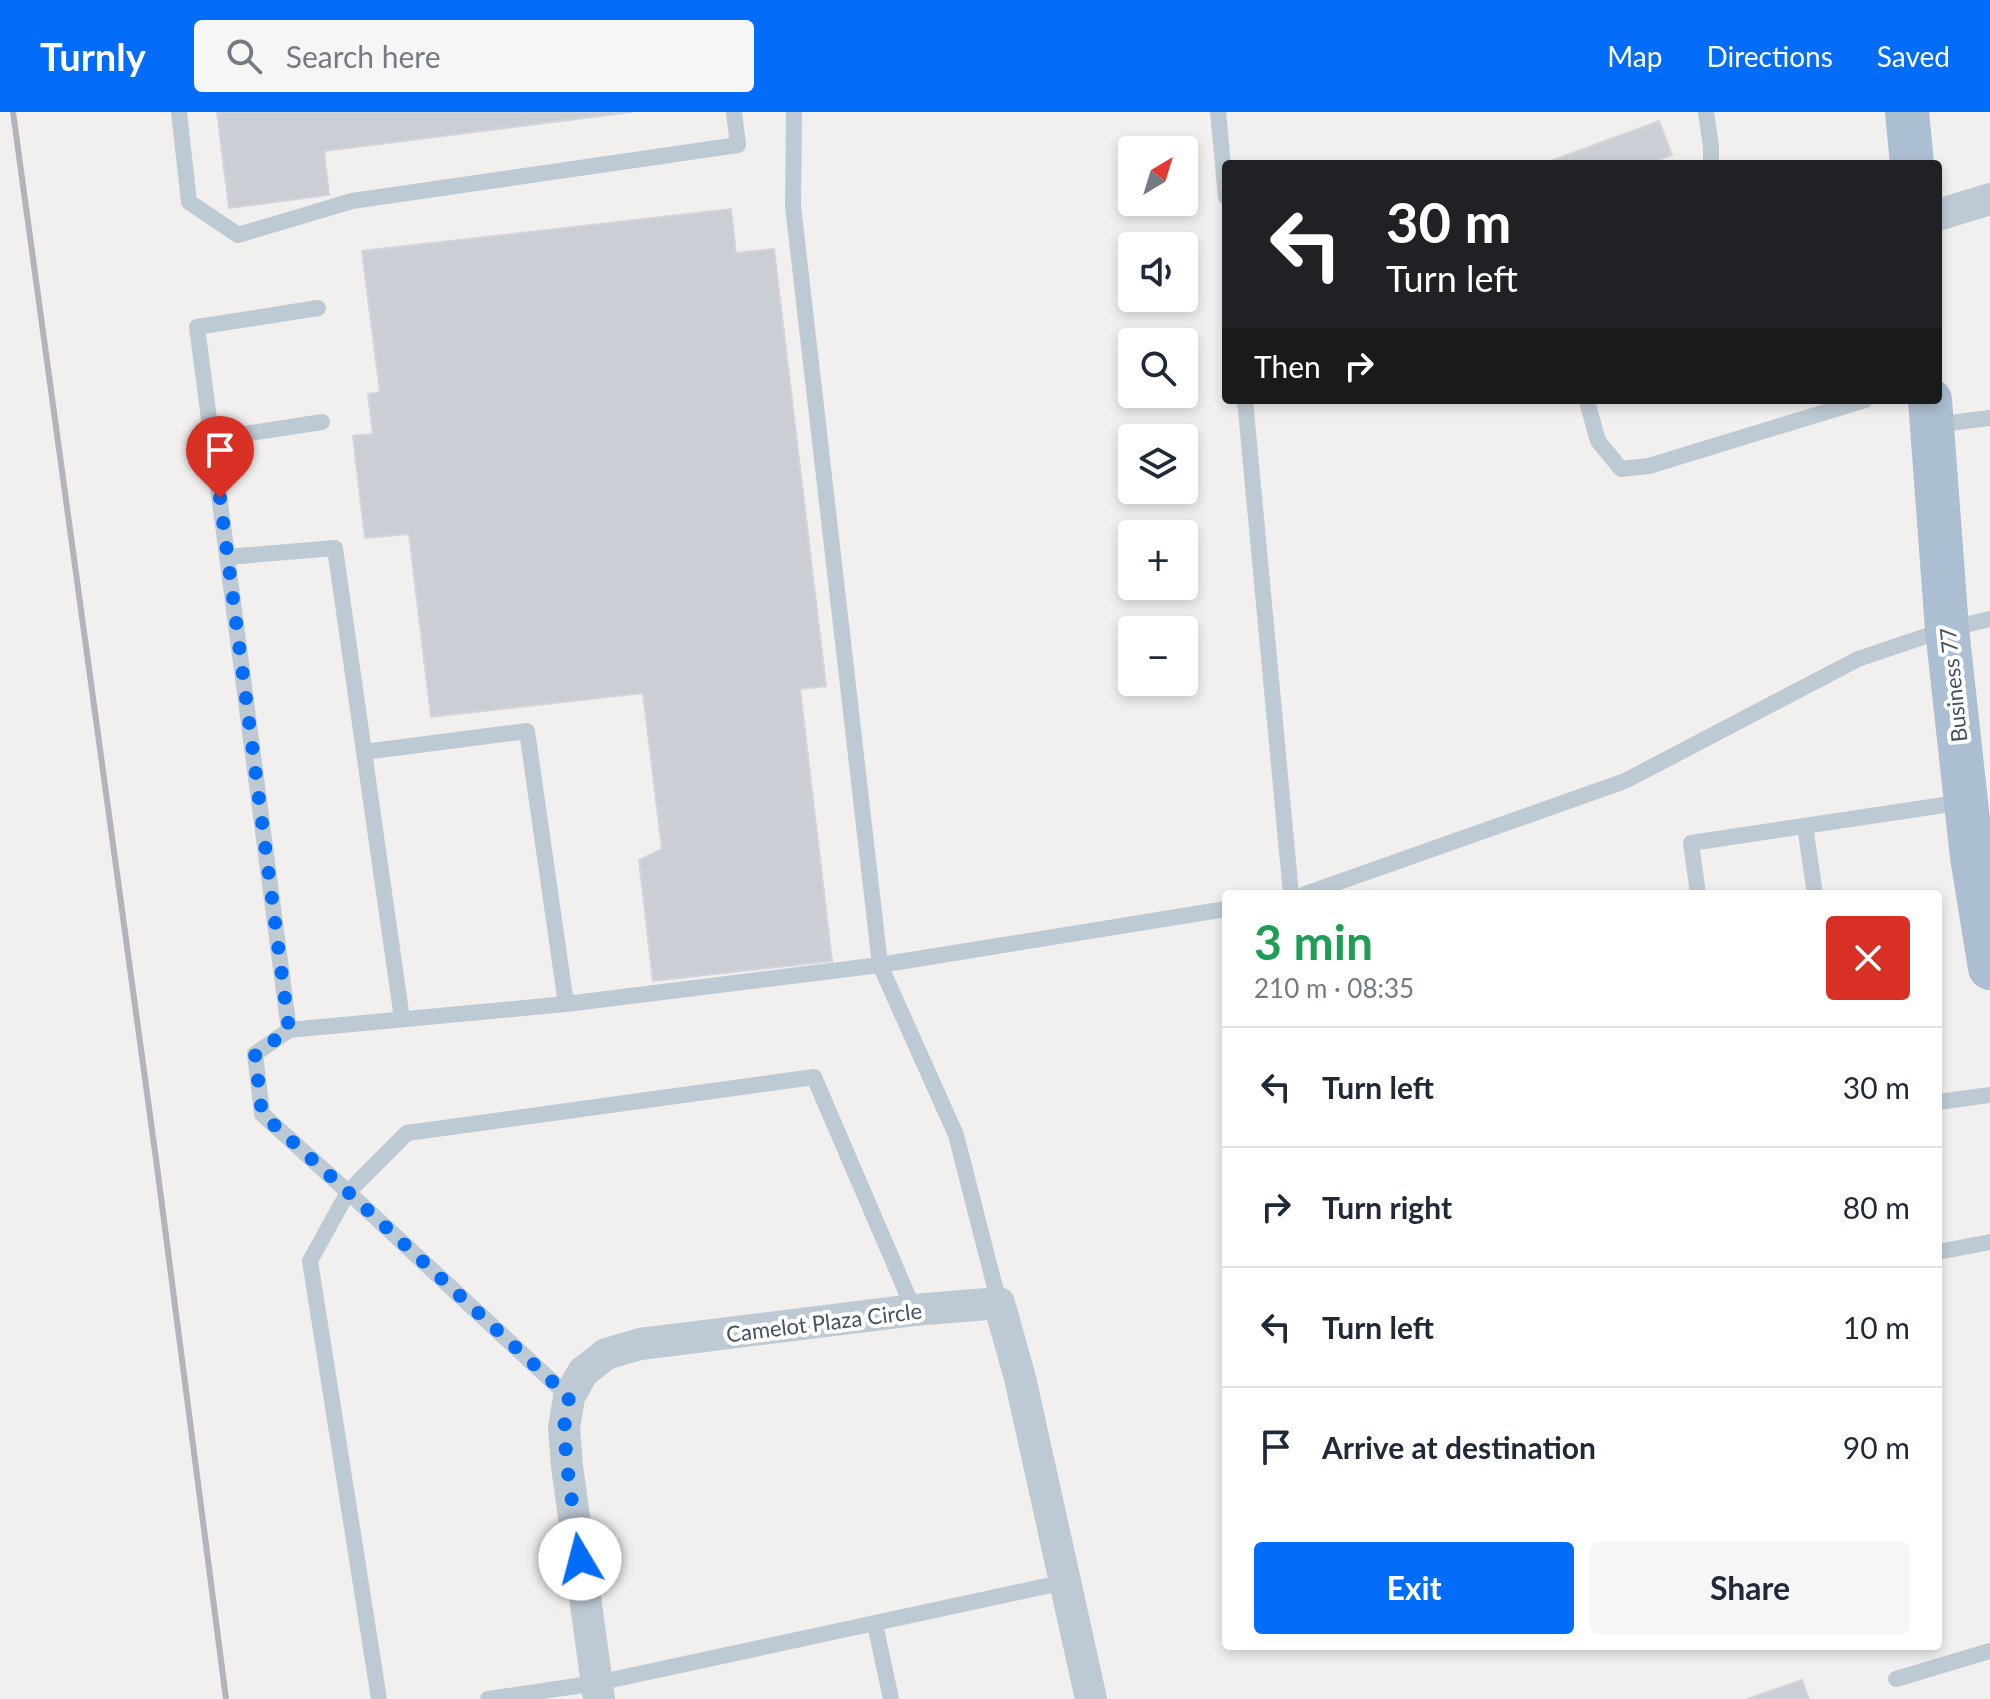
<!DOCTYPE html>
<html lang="en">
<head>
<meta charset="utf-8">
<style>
	:root { --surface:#fff; --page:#f6f6f7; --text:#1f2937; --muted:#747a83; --line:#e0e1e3; --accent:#036cf8 }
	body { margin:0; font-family:Lato,sans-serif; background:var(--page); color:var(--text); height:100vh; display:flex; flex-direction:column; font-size:30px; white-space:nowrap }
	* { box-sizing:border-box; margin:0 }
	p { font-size:26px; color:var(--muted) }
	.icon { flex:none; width:44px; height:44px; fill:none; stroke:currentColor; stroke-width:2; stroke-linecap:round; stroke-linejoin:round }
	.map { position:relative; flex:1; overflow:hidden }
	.drawer { position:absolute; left:1222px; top:778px; width:720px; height:760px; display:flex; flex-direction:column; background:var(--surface); border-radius:8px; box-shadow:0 4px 12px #0003 }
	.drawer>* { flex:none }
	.top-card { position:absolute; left:1222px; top:48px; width:720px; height:244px; border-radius:8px; box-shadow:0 4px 12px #0003; background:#202124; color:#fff; overflow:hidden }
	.needle { width:52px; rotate:38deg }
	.tools { position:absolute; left:1118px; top:24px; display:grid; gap:16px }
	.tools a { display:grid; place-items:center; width:80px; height:80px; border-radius:8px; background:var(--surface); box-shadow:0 4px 12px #0003; font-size:40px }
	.pin { position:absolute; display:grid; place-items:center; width:68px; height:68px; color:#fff; margin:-82px -34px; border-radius:50% 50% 50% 0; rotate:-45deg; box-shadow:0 0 8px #0007 }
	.pin .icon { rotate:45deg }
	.me { position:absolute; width:88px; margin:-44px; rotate:352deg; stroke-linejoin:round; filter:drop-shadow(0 0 6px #0008) }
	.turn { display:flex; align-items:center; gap:28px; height:168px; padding:0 32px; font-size:36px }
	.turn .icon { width:104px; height:104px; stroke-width:2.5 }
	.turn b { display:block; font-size:56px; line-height:68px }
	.then { display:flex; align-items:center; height:76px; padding:0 32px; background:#0003; gap:16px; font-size:30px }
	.round { display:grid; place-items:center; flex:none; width:84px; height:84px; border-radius:8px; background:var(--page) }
	.overview { display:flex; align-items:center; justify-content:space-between; height:136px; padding:0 32px }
	h1 { font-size:48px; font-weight:700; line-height:60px; color:#1e9e55 }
	.cta { display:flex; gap:16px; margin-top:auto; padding:16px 32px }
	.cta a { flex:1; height:92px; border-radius:8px; background:var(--accent); color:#fff; font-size:32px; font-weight:700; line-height:92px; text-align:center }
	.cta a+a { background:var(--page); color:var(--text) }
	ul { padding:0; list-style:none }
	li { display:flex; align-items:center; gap:24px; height:120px; padding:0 32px; border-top:2px solid var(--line) }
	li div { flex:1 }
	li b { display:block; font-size:30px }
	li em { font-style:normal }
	header { display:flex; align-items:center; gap:48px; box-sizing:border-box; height:112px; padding:0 40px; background:var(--accent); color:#fff }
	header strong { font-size:38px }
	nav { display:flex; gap:44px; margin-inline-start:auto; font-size:28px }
	.search { width:560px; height:72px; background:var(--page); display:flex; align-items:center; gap:20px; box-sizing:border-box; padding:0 28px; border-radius:8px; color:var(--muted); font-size:30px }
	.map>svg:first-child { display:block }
	.building { fill:#cbced4; stroke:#d2d5dc; stroke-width:2 }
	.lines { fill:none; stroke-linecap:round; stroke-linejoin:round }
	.service { stroke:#becad3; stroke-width:16 }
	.minor { stroke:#becad3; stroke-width:32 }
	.primary { stroke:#acbed1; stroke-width:44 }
	.rail { stroke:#b1b4bb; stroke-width:6 }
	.route { stroke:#036cf8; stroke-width:14; stroke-dasharray:0 25.2 }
	.labels { text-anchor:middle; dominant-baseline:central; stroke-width:8; stroke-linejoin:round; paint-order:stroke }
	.street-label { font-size:22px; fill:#45525f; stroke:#fff }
</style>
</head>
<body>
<header>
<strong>Turnly</strong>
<div class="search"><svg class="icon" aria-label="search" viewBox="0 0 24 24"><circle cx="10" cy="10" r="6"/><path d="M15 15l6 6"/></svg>Search here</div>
<nav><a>Map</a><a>Directions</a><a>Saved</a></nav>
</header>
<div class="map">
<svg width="1990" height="1587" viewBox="0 0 1990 1587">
	<rect width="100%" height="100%" fill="#f2efef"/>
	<g class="building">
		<polygon points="217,0 632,0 324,39 329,83 229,96"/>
		<polygon points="1659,9 1672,43 1647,52 1543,52"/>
		<polygon points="731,97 736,141 774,137 826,574 800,577 832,849 653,869 639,748 662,737 643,581 431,605 409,422 365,426 353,324 373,322 368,282 380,280 362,139"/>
		<polygon points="1802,1568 1809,1587 1747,1587"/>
	</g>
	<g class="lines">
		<g class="service">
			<polyline points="179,0 189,90 238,123 352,89 738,33 734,0"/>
			<polyline points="794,0 793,94 880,853 956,1023 999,1191"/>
			<polyline points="1218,0 1226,85"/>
			<polyline points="1706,0 1711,35 1711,52"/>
			<polyline points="1245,288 1291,782"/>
			<polyline points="1589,288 1588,293 1598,329 1621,357 1649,354 1865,288"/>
			<polyline points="1934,313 1990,306"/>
			<polyline points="212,327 322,310"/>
			<polyline points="228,445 335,436 402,907"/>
			<polyline points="364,640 527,619 566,892"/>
			<polyline points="1805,714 1815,782"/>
			<polyline points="1305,782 1625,669 1858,547 1947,517 1990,507"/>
			<polyline points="1698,782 1691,731 1964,690"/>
			<polyline points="289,918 197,215 318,196"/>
			<polyline points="1938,990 1990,983"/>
			<polyline points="1938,1140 1990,1130"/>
			<polyline points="569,1285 348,1080 407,1021 814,965 914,1198"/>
			<polyline points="875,1512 891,1587"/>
			<polyline points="1896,1567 1990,1539"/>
			<polyline points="379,1587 310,1149 348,1080 262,1002 255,942 289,918 566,892 880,853 1226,797"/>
			<polyline points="488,1587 597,1571 1065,1470"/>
		</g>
		<g class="minor">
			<polyline points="1938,103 1990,87"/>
			<polyline points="599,1587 567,1354 564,1316 569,1285 583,1260 606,1242 640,1232 914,1198 999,1191 1020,1266 1091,1587"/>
		</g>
		<g class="primary">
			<polyline points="1907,0 1912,52"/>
			<polyline points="1930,288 1947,517 1972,745 1990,856"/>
		</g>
		<polyline class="rail" points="13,0 156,1047 226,1587"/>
	</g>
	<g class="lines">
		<polyline class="route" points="220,386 289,918 255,942 262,1002 348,1080 569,1285 564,1316 567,1354 580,1447"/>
	</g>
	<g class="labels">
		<g class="street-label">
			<text transform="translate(1953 573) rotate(-96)">Business 77</text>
			<text transform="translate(824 1210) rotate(-7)">Camelot Plaza Circle</text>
		</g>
	</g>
</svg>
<div class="tools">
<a><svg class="needle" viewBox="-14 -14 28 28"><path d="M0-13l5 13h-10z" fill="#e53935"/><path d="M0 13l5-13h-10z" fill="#747a83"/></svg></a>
<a><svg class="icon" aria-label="sound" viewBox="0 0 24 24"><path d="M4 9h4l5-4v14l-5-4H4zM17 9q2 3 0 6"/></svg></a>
<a><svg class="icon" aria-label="search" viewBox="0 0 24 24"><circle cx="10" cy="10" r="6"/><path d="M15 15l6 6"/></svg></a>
<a><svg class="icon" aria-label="layers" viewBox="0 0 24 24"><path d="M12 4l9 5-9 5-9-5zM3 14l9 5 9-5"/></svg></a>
<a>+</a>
<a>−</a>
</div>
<div class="pin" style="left:220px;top:386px;background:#d93025"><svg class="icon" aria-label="arrive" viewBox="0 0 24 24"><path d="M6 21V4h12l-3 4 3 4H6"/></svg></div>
<svg class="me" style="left:580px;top:1447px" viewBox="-20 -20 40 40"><circle r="19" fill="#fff"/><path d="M0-13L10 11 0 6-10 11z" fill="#036cf8"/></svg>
<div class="top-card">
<div class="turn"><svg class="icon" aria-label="left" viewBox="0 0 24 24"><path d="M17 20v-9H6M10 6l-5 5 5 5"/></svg><div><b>30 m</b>Turn left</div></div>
<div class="then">Then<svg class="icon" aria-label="right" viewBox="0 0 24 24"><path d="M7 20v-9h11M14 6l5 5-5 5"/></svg></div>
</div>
<section class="drawer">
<div class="overview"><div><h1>3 min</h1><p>210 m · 08:35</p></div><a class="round" style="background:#d93025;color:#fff"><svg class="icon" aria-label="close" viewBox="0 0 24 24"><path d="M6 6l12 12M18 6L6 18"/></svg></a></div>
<ul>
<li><svg class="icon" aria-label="left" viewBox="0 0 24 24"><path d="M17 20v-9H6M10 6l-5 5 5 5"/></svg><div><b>Turn left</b></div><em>30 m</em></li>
<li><svg class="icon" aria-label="right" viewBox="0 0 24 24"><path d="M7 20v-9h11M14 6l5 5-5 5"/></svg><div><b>Turn right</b></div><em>80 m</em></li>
<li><svg class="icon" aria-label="left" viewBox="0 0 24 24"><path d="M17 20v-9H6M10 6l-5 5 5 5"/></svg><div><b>Turn left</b></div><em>10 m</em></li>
<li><svg class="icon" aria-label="arrive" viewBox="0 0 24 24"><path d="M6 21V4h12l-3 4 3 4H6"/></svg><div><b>Arrive at destination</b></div><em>90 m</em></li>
</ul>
<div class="cta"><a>Exit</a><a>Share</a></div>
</section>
</div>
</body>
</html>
